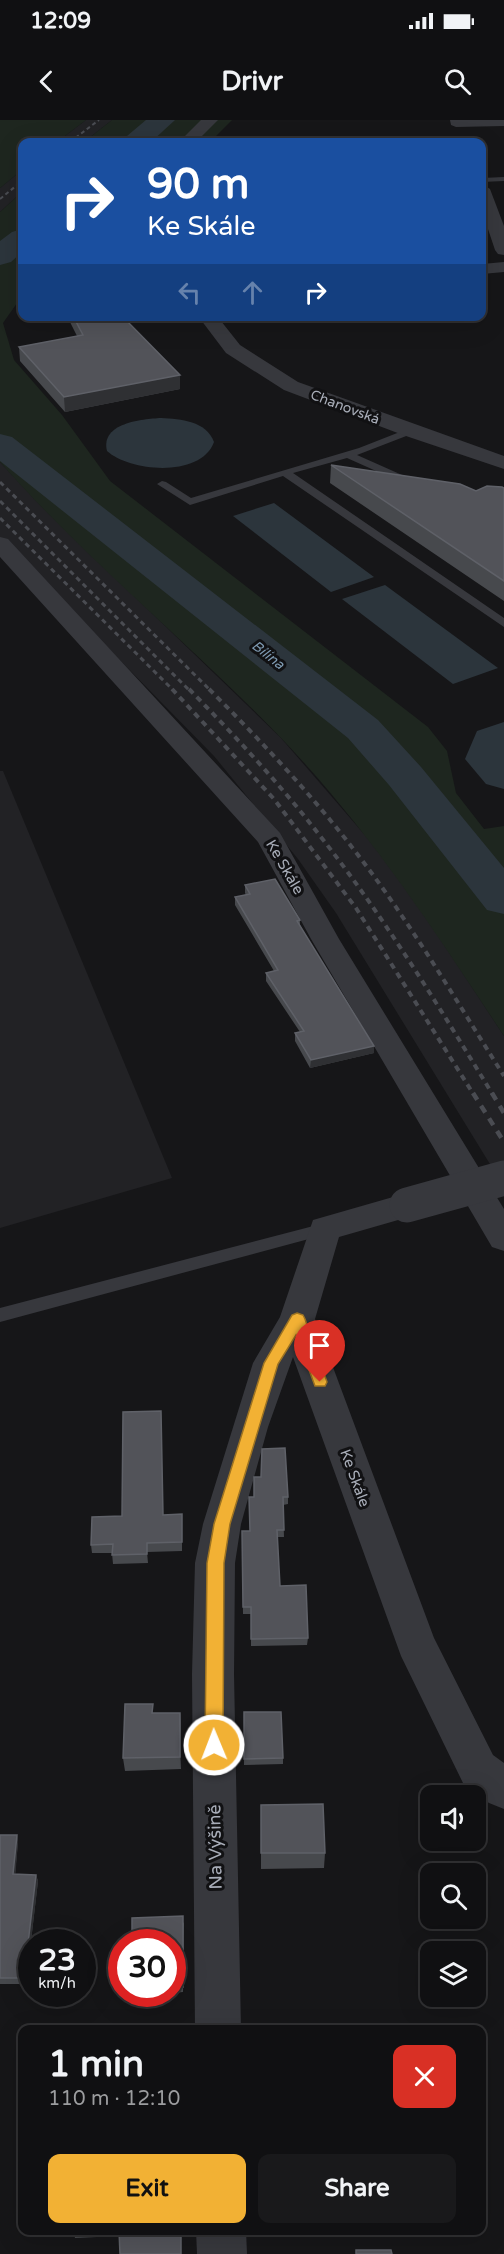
<!DOCTYPE html>
<html lang="en">
<head>
<meta charset="utf-8">
<style>
	:root { --surface:#101012; --page:#19191b; --text:#f1f3f6; --muted:#9c9d9f; --line:#303032; --accent:#f2b134 }
	body { margin:0; font-family:"Varela Round",sans-serif; background:var(--page); color:var(--text); height:100vh; display:flex; flex-direction:column; font-size:22px; white-space:nowrap }
	* { box-sizing:border-box; margin:0 }
	p { font-size:20px; color:var(--muted) }
	.icon { flex:none; width:33px; height:33px; fill:none; stroke:currentColor; stroke-width:2; stroke-linecap:round; stroke-linejoin:round }
	.map { position:relative; flex:1; overflow:hidden }
	.side { position:absolute; left:18px; top:1905px; width:468px; height:210px; display:flex; flex-direction:column; background:var(--surface); border-radius:12px; box-shadow:0 6px 24px #0002,0 0 0 2px var(--line) }
	.side>* { flex:none }
	.banner { position:absolute; left:18px; top:18px; width:468px; height:183px; border-radius:12px; box-shadow:0 6px 24px #0002,0 0 0 2px var(--line); background:#1a4fa0; color:#fff; overflow:hidden }
	.buttons { position:absolute; left:420px; top:1665px; display:grid; gap:12px }
	.buttons a { display:grid; place-items:center; width:66px; height:66px; border-radius:12px; background:var(--surface); box-shadow:0 6px 24px #0002,0 0 0 2px var(--line); font-size:30px }
	.speed { position:absolute; left:18px; top:1809px; display:flex; gap:12px; font-size:30px; font-weight:700; text-align:center }
	.speed>* { display:grid; place-content:center; width:78px; height:78px; border-radius:50%; background:var(--surface); box-shadow:0 6px 24px #0002,0 0 0 2px var(--line); line-height:1 }
	.speed small { font-size:15px; font-weight:400 }
	.speed .limit { border:9px solid #d22; background:#fff; color:#111 }
	.pin { position:absolute; display:grid; place-items:center; width:51px; height:51px; color:#fff; margin:-62px -26px; border-radius:50% 50% 50% 0; rotate:-45deg; box-shadow:0 0 6px #0007 }
	.pin .icon { rotate:45deg }
	.me { position:absolute; width:66px; margin:-33px; rotate:359deg; stroke-linejoin:round; filter:drop-shadow(0 0 4px #0008) }
	.turn { display:flex; align-items:center; gap:21px; height:126px; padding:0 30px; font-size:27px }
	.turn .icon { width:78px; height:78px; stroke-width:2.5 }
	.turn b { display:block; font-size:42px; line-height:51px }
	.lanes { display:flex; align-items:center; height:57px; padding:0 30px; background:#0003; justify-content:center; gap:30px; direction:ltr }
	.lanes .off { opacity:.35 }
	.round { display:grid; place-items:center; flex:none; width:63px; height:63px; border-radius:12px; background:var(--page) }
	.headline { display:flex; align-items:center; justify-content:space-between; height:102px; padding:0 30px }
	h1 { font-size:36px; font-weight:700; line-height:45px }
	.action { display:flex; gap:12px; margin-top:auto; padding:12px 30px }
	.action a { flex:1; height:69px; border-radius:12px; background:var(--accent); color:#111; font-size:24px; font-weight:700; line-height:69px; text-align:center }
	.action a+a { background:var(--page); color:var(--text) }
	.status { display:flex; justify-content:space-between; align-items:center; height:42px; padding:0 30px; background:var(--surface); direction:ltr }
	.status svg { height:16px; fill:currentColor }
	header { display:flex; justify-content:space-between; align-items:center; height:78px; padding:0 30px; background:var(--surface); font-size:27px; font-weight:700 }
	.map>svg:first-child { display:block }
	.built { fill:#222225 }
	.green { fill:#1e261f }
	.water { fill:#2c353c }
	.lines { fill:none; stroke-linecap:round; stroke-linejoin:round }
	.river { fill:#2c353c; fill-rule:evenodd }
	.service { fill:#37383d; fill-rule:evenodd }
	.minor { fill:#37383d; fill-rule:evenodd }
	.tertiary { fill:#37383d; fill-rule:evenodd }
	.rail-far3 { stroke:#4a4c52; stroke-width:2; stroke-dasharray:4 3; stroke-linecap:butt }
	.rail-far2 { stroke:#4a4c52; stroke-width:3; stroke-dasharray:5 4; stroke-linecap:butt }
	.rail-far1 { stroke:#4a4c52; stroke-width:4; stroke-dasharray:6 5; stroke-linecap:butt }
	.rail { stroke:#4a4c52; stroke-width:4.5; stroke-dasharray:8 7; stroke-linecap:butt }
	.minor-bridge { stroke:#37383d; stroke-width:35 }
	.wall { fill:#47494d }
	.shaded-wall { fill:#2f3033 }
	.building { fill:#525359; stroke:#5f6168; stroke-width:1.5 }
	.route { fill:#f2b134; stroke:#9d7322; stroke-width:1.5 }
	.labels { text-anchor:middle; dominant-baseline:central; stroke-width:6; stroke-linejoin:round; paint-order:stroke }
	.far-street-label { font-size:14px; fill:#a8adb8; stroke:#111113 }
	.far-water-label { font-size:14px; font-style:italic; fill:#7f9bb3; stroke:#111113 }
	.street-label { font-size:15px; fill:#a8adb8; stroke:#111113 }
	.near-street-label { font-size:18px; fill:#a8adb8; stroke:#111113 }
</style>
</head>
<body>
<div class="status"><b>12:09</b><svg viewBox="0 0 49 12"><path d="M0 12V9h3v3zM5 12V6h3v6zM10 12V3h3v9zM15 12V0h3v12zM26 1h20v11H26zM47 4h2v5h-2z"/></svg></div>
<header><svg class="icon" aria-label="back" viewBox="0 0 24 24"><path d="M15 5l-7 7 7 7"/></svg>Drivr<svg class="icon" aria-label="search" viewBox="0 0 24 24"><circle cx="10" cy="10" r="6"/><path d="M15 15l6 6"/></svg></header>
<div class="map">
<svg width="504" height="2134" viewBox="0 0 504 2134">
	<rect width="100%" height="100%" fill="#161618"/>
	<g class="built">
		<polygon points="86,0 112,0 84,22 57,22"/>
		<polygon points="22,50 22,72 0,92 0,68"/>
		<polygon points="0,342 42,387 281,618 370,721 412,776 504,916 504,1067 336,793 298,739 214,636 0,418"/>
		<polygon points="0,651 3,651 172,1058 0,1108"/>
	</g>
	<g class="green">
		<polygon points="0,0 86,0 57,22 22,22 22,50 0,68"/>
		<polygon points="112,0 232,0 210,22 84,22"/>
		<path d="M22,72v104l-19,27 11,37 48,55 48,66 318,246 19,24 9,42 28,36 20,-3v210c-70,-106 -134,-205 -222,-297 -91,-95 -195,-178 -282,-277v-250z"/>
	</g>
	<g class="water">
		<path d="M161,298c20,1 45,3 53,24 -13,36 -84,30 -107,9 -7,-28 35,-32 54,-33z"/>
		<polygon points="274,383 374,457 331,472 233,396"/>
		<polygon points="385,465 498,548 453,564 342,479"/>
		<polygon points="504,602 504,669 486,664 465,639 477,611"/>
	</g>
	<g class="lines">
		<g class="river">
			<polygon points="146,0 175,0 151,22 123,22 127,16"/>
			<polygon points="22,109 22,132 11,142 0,145 0,121 12,112"/>
			<polygon points="0,314 12,317 378,600 421,647 504,748 504,794 487,790 389,665 348,618 0,341"/>
		</g>
		<g class="service">
			<polygon points="504,57 504,61 482,62 482,58"/>
			<polygon points="410,308 415,311 414,313 357,335 411,359 411,363 403,363 347,338 293,353 504,498 504,507 283,356 190,385 157,364 162,361 166,362 191,378 359,328"/>
			<polygon points="325,1103 331,1105 333,1109 331,1113 0,1202 0,1188"/>
		</g>
		<g class="minor">
			<polygon points="450,0 504,0 504,6 456,7 451,5"/>
			<polygon points="482,64 490,69 504,106 504,135 498,134 495,130 482,91"/>
			<polygon points="504,142 504,152 482,154 482,144"/>
			<polygon points="0,417 8,419 280,713 339,819 504,1089 504,1131 492,1127 311,819 258,722 0,437"/>
			<polygon points="407,1073 419,1076 424,1085 419,1094 339,1117 315,1199 434,1518 493,1635 504,1643 504,1689 489,1683 463,1663 401,1536 293,1237 268,1307 241,1404 235,1443 234,1554 241,1910 195,1910 192,1554 195,1443 203,1404 253,1243 280,1197 313,1100"/>
			<polygon points="196,2110 246,2110 247,2134 197,2134"/>
		</g>
		<g class="tertiary">
			<polygon points="201,0 218,0 196,22 179,22"/>
			<polygon points="198,196 217,196 240,225 298,262 504,336 504,349 403,315 284,270 226,233"/>
		</g>
		<g class="rail-far3">
			<polyline points="70,22 99,0"/>
			<polyline points="0,79 22,61"/>
		</g>
		<g class="rail-far2">
			<polyline points="0,362 211,571"/>
			<polyline points="0,381 190,571"/>
			<polyline points="0,398 174,571"/>
		</g>
		<g class="rail-far1">
			<polyline points="172,569 274,679 356,788 474,975"/>
			<path d="M189,569c45,46 89,93 128,143 66,83 121,173 176,263"/>
			<path d="M209,569c53,53 104,107 149,166 54,70 99,147 146,221"/>
		</g>
		<g class="rail">
			<polyline points="473,973 504,1022"/>
			<polyline points="492,973 504,993"/>
		</g>
		<polyline class="minor-bridge" points="407,1085 504,1058"/>
	</g>
	<g class="wall">
		<polygon points="67,196 122,196 180,255 180,269 65,292 20,241 19,227 77,216"/>
		<polygon points="331,345 476,371 504,368 504,481 330,363"/>
		<polygon points="245,765 300,800 300,805 374,933 310,948 295,921 295,913 300,912 266,861 266,853 274,851 235,785 235,777 246,775 245,773"/>
		<polygon points="249,1377 288,1377 288,1384 283,1385 284,1417 277,1417 280,1466 308,1518 307,1525 251,1526 251,1494 243,1494 242,1411 250,1411"/>
		<polygon points="182,1394 182,1431 147,1432 148,1443 113,1444 112,1433 92,1433 91,1425 163,1395"/>
		<polygon points="244,1592 283,1638 283,1644 244,1645"/>
		<polygon points="153,1593 180,1593 181,1649 125,1651 123,1638"/>
		<polygon points="261,1685 325,1733 324,1748 261,1749"/>
		<polygon points="0,1715 17,1715 18,1722 15,1754 36,1755 38,1761 26,1864 0,1864"/>
		<polygon points="184,1802 183,1872 172,1873 172,1822"/>
		<polygon points="73,2110 181,2110 119,2116 75,2118"/>
	</g>
	<g class="shaded-wall">
		<polygon points="180,255 180,269 65,292 64,277"/>
		<polygon points="374,926 374,933 310,948 311,940"/>
		<polygon points="180,1593 181,1605 181,1649 180,1637"/>
		<polygon points="17,1715 18,1722 15,1760 13,1754"/>
		<polygon points="36,1755 38,1761 26,1864 24,1858"/>
	</g>
	<g class="building">
		<polygon points="73,196 122,196 180,255 64,277 19,227 83,215"/>
		<polygon points="331,345 460,364 476,371 487,366 502,367 504,368 504,461"/>
		<polygon points="275,759 300,800 297,801 374,926 311,940 295,913 304,911 266,853 278,850 235,777 250,774 245,765"/>
		<polygon points="161,1291 163,1395 182,1394 182,1422 147,1423 147,1434 112,1435 113,1424 91,1425 92,1397 122,1396 123,1292"/>
		<polygon points="285,1328 288,1377 283,1377 284,1410 277,1410 280,1466 306,1465 308,1518 251,1519 251,1487 243,1487 242,1411 250,1411 249,1377 254,1377 254,1357 261,1357 262,1329"/>
		<polygon points="125,1584 153,1584 152,1593 180,1593 180,1637 123,1638"/>
		<polygon points="244,1592 281,1592 283,1638 244,1639"/>
		<polygon points="323,1684 325,1733 261,1733 261,1685"/>
		<polygon points="0,1715 17,1715 13,1754 36,1755 24,1858 0,1858"/>
		<polygon points="183,1796 183,1867 172,1867 172,1822 132,1822 132,1798"/>
		<polygon points="73,2110 181,2110 181,2134 120,2134 119,2111 73,2113"/>
		<polygon points="356,2130 391,2130 392,2134 356,2134"/>
	</g>
	<polygon class="route" points="297,1193 303,1195 305,1199 327,1262 325,1266 315,1266 296,1215 278,1244 230,1404 224,1443 223,1625 220,1631 214,1634 208,1631 205,1625 207,1443 214,1404 264,1243 292,1195"/>
	<g class="labels">
		<g class="far-street-label">
			<text transform="translate(345 287) rotate(21)">Chanovská</text>
		</g>
		<g class="far-water-label">
			<text transform="translate(268 535) rotate(38)">Bílina</text>
		</g>
		<g class="street-label">
			<text transform="translate(285 747) rotate(60)">Ke Skále</text>
			<text transform="translate(355 1358) rotate(70)">Ke Skále</text>
		</g>
		<g class="near-street-label">
			<text transform="translate(215 1727) rotate(-91)">Na Výšině</text>
		</g>
	</g>
</svg>
<div class="buttons">
<a><svg class="icon" aria-label="sound" viewBox="0 0 24 24"><path d="M4 9h4l5-4v14l-5-4H4zM17 9q2 3 0 6"/></svg></a>
<a><svg class="icon" aria-label="search" viewBox="0 0 24 24"><circle cx="10" cy="10" r="6"/><path d="M15 15l6 6"/></svg></a>
<a><svg class="icon" aria-label="layers" viewBox="0 0 24 24"><path d="M12 4l9 5-9 5-9-5zM3 14l9 5 9-5"/></svg></a>
</div>
<div class="speed"><div>23<small>km/h</small></div><div class="limit">30</div></div>
<div class="pin" style="left:320px;top:1262px;background:#d93025"><svg class="icon" aria-label="arrive" viewBox="0 0 24 24"><path d="M6 21V4h12l-3 4 3 4H6"/></svg></div>
<svg class="me" style="left:214px;top:1625px" viewBox="-20 -20 40 40"><circle r="17" fill="#f2b134" stroke="#fff" stroke-width="3"/><path d="M0-11L8 9 0 5-8 9z" fill="#fff"/></svg>
<div class="banner">
<div class="turn"><svg class="icon" aria-label="right" viewBox="0 0 24 24"><path d="M7 20v-9h11M14 6l5 5-5 5"/></svg><div><b>90 m</b>Ke Skále</div></div>
<div class="lanes"><svg class="icon off" aria-label="left" viewBox="0 0 24 24"><path d="M17 20v-9H6M10 6l-5 5 5 5"/></svg><svg class="icon off" aria-label="ahead" viewBox="0 0 24 24"><path d="M12 20V5M6 11l6-6 6 6"/></svg><svg class="icon" aria-label="right" viewBox="0 0 24 24"><path d="M7 20v-9h11M14 6l5 5-5 5"/></svg></div>
</div>
<section class="side">
<div class="headline"><div><h1>1 min</h1><p>110 m · 12:10</p></div><a class="round" style="background:#d93025;color:#fff"><svg class="icon" aria-label="close" viewBox="0 0 24 24"><path d="M6 6l12 12M18 6L6 18"/></svg></a></div>
<div class="action"><a>Exit</a><a>Share</a></div>
</section>
</div>
</body>
</html>
